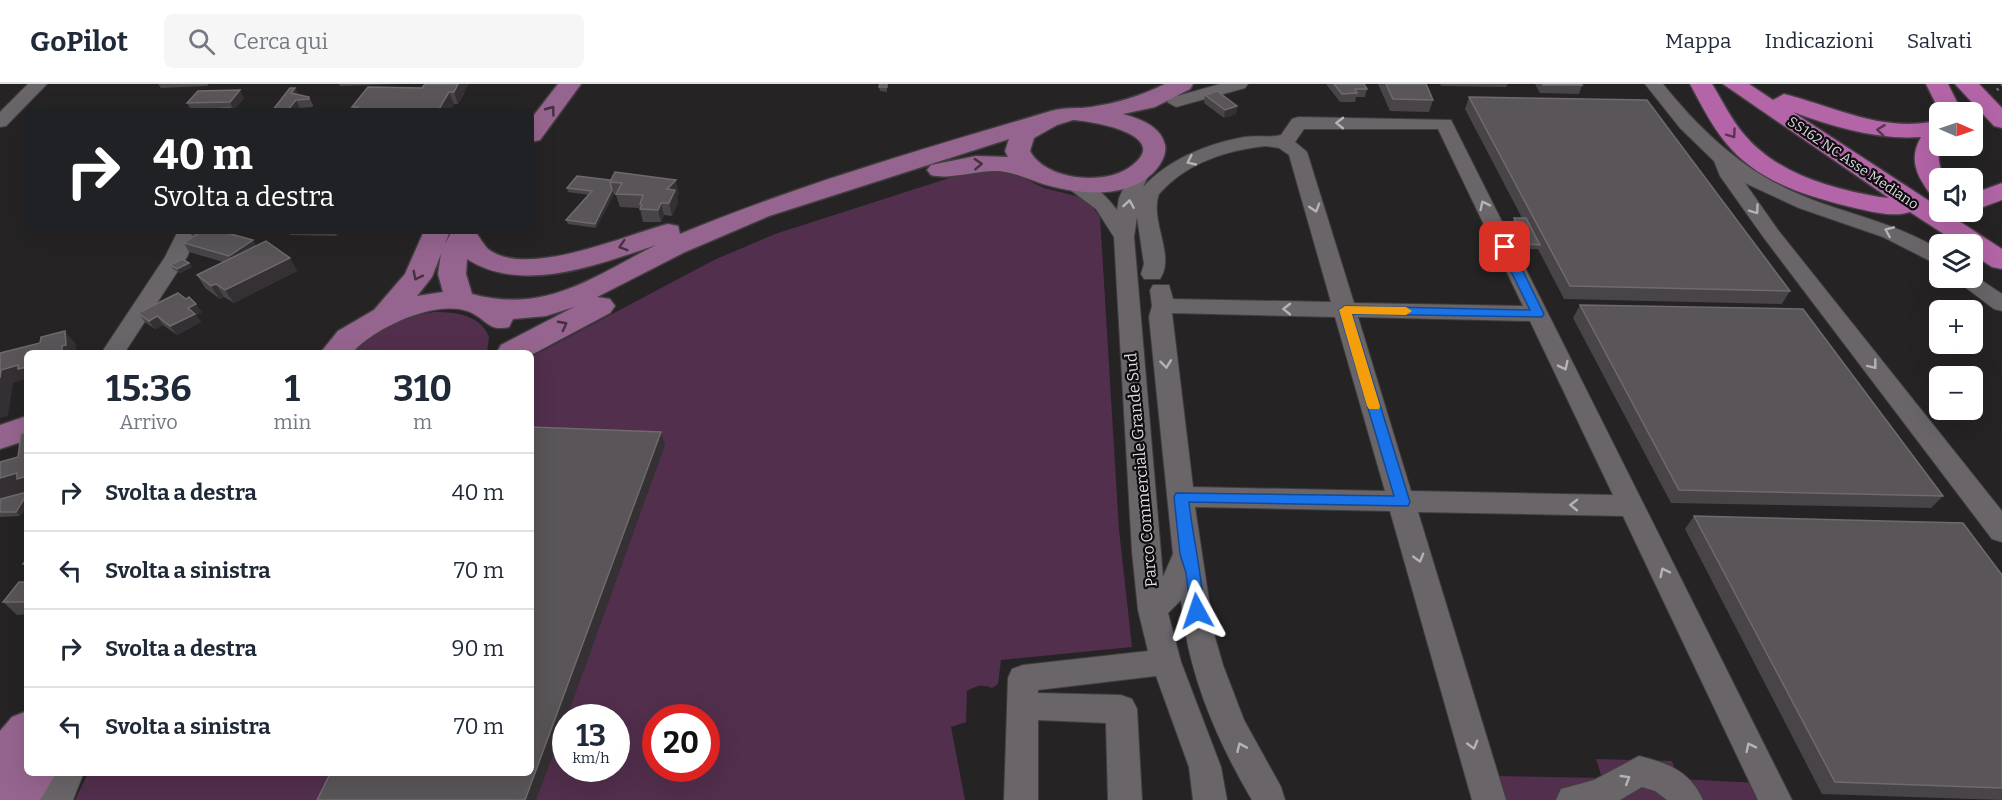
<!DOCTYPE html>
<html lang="it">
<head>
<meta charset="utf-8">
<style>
	:root { --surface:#fff; --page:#f6f6f7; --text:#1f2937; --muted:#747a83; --line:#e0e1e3 }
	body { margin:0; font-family:Bitter,serif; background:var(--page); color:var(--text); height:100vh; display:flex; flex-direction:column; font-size:22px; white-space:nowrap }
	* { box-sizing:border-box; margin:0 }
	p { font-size:20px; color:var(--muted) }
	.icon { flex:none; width:33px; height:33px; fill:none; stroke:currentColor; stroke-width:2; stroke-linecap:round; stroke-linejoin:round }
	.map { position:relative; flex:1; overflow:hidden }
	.panel { position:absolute; left:24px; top:266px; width:510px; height:426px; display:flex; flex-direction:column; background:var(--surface); border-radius:9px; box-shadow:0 6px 24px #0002 }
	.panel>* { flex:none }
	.guide { position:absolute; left:24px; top:24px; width:510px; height:126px; border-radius:9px; box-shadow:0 6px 24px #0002; background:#202124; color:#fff; overflow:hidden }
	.needle { width:39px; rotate:92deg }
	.tools { position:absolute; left:1929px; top:18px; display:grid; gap:12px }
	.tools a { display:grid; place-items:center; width:54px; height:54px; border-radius:9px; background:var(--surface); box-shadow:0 6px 24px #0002; font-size:30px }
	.speed { position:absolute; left:552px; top:620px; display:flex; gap:12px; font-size:30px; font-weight:700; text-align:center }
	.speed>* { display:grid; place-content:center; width:78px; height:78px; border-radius:50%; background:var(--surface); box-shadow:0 6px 24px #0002; line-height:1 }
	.speed small { font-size:15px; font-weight:400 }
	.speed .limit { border:9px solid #d22; background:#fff; color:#111 }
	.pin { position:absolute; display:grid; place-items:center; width:51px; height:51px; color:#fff; margin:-26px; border-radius:12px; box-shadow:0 3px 9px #0006 }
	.me { position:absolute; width:66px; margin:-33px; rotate:355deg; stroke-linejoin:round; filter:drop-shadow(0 0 4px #0008) }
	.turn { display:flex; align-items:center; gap:21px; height:126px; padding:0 30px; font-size:27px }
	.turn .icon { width:78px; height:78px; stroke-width:2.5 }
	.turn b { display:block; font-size:42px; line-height:51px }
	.eta { display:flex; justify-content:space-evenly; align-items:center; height:102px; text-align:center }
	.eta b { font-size:36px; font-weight:700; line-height:42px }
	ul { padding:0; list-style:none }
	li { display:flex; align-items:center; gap:18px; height:78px; padding:0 30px; border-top:2px solid var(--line) }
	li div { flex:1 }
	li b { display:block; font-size:22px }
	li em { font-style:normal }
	header { display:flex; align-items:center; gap:36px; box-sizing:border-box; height:84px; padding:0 30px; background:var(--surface); border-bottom:2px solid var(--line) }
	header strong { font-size:28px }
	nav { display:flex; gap:33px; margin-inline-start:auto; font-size:21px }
	.search { width:420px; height:54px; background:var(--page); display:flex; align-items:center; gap:15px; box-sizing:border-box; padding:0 21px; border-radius:9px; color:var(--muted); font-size:22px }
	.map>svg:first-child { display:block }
	.green { fill:#522f4d; fill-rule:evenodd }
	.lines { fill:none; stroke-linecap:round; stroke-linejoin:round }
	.minor-casing { stroke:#413e40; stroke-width:2 }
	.major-casing { stroke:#413e40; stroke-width:3 }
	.highway-casing { stroke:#413e40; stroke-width:3 }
	.path { stroke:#737173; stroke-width:3; stroke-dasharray:2 4; stroke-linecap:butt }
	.minor { fill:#696569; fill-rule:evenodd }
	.major { fill:#96658f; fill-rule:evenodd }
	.highway { fill:#b465a8; fill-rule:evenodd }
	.wall { fill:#484447 }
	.shaded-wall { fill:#343033 }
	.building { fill:#595558; stroke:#6e6a6d; stroke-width:1.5 }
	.oneway { stroke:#443042 }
	.oneway2 { stroke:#b6b3b6 }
	.oneway3 { stroke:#593453 }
	.route { fill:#1a73e8; stroke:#114b97; stroke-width:1.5 }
	.slow { fill:#f59e0b }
	.labels { text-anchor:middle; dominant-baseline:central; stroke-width:4.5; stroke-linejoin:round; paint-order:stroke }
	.far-street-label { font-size:14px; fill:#dfdddf; stroke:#0e0c0e }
	.street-label { font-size:16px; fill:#dfdddf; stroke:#0e0c0e }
</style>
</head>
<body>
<header>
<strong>GoPilot</strong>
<div class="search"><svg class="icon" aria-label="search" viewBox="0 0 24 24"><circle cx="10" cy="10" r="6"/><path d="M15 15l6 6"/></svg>Cerca qui</div>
<nav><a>Mappa</a><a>Indicazioni</a><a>Salvati</a></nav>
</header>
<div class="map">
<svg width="2002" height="716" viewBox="0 0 2002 716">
	<rect width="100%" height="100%" fill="#262325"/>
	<g class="green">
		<path d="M999,86l20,6 25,12 36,9 9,5 11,15 19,313 13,117 -131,13 -3,24 -6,4c-10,-4 -16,-2 -25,3l-1,31 -15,5 14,73h-890l13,-27 443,-1v-415l183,-97 61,-26 196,-63zM566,633h50v51h-50zM656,633h50v51h-50z"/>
		<path d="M435,228c22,0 45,3 54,25l-2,15h-135c19,-25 52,-36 83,-40z"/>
		<polygon points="1596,675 1672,677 1679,695 1758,699 1766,716 1502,716 1495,692 1602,694"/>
	</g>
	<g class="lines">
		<defs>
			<g id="minor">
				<polygon points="28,0 47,0 6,42 0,43 0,28"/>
				<polygon points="1220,0 1248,0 1245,4 1176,23 1167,18 1170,14"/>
				<path d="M1645,0h18c42,52 86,92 150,116 43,16 87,25 127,50v16l-57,-29 -84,-29 -54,-25 33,47 224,281v31l-10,-3 -228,-301 -44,-62 -6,-15 -34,-33z"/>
				<path d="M1298,33l153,3 341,680h-34l-135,-284 -205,-4 88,288h-34l-82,-289 -195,-4 19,127 9,31 21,55 37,67 4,13h-33c-36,-61 -65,-129 -71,-200l-13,13 13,49 40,105 6,33h-34l-4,-33 -33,-91 -118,14v3l83,2 11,4 5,10 5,91h-34l-2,-77 -68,-3v80h-34l4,-122 4,-9 11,-4 125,-14 -10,-41 -6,-58 -18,-315 -18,-28 -35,-26 3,-4c21,-5 42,16 53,31l2,-12 14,-30 7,-2 10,6 -7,15c26,-28 64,-43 101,-50 12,-2 26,1 37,-2l11,-16zM1304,45h134l85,177 -169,-3 -47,-151 -12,-10zM1266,62l13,2 10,7 42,147 -158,-3 -4,-14h-16l-3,5 2,16 -3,11 24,237 -10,23 -29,-340 3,-20 7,47 -3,10 3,5h16c16,-24 -11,-58 -1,-85 27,-31 68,-44 107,-48zM1172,229l163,4 50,174 -192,-4zM1358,233l172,4 83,174 -202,-4z"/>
				<polygon points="178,147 198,147 187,173 125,268 102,268 165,173"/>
				<polygon points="1972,190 2002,210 2002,227 1994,225 1953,194 1972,194"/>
				<path d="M1639,672c29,7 51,15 64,44h-36l-12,-9 -13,-4 -22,13h-64l5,-11 33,-9z"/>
				<polygon points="51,688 84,688 73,716 39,716"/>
			</g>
			<g id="major">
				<polygon points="558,0 581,0 540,56 531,58 531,35"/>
				<path d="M1165,0h28l-3,5 -35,18 -32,7c17,5 38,12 42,31 2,10 -5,21 -12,28 -28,27 -76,21 -110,11 -15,-5 -27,-11 -44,-13 -22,-1 -49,9 -68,4l-4,-5 4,-5 45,-9 32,1 -3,-6 4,-12 -240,77 -84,36 -88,45 13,2 5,7 -5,7 -79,42v-3h-34l4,-7 73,-38 -28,9 -33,3 -4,8c-20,5 -23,-8 -39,-15 -33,-14 -96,16 -117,40h-32l17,-21 36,-21 31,-36 19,-43h26l-5,13 7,-13h26l-1,3c3,4 7,11 11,15 39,30 137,-14 180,-25l10,2 2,8c120,-50 247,-86 371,-123 14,-4 27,-2 40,-4 26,-4 50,-11 74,-23zM1073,36c19,1 102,15 57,47 -26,19 -85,13 -100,-16l4,-13 23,-13zM656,161c-63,32 -110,69 -184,49l-6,-20 1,-15c56,36 132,5 189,-14zM441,170l-3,20 5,18 -26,4 15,-19z"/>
				<polygon points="27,332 27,356 0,365 0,341"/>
				<polygon points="27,627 27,688 57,688 40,716 0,716 0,647 12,633"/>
			</g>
			<g id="highway">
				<path d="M1690,0h22c10,16 18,33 30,48 33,41 87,56 137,65l10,1 -166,-114h26l24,16 11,-6c52,13 100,40 156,26 0,20 -6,40 5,58h-5v20l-9,-3c-14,-19 -23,-35 -10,-58 -44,3 -87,-10 -128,-25l147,96v4h5l57,37v20l-10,-2 -20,-13v-10h-13l-49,-32c-17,6 -42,-1 -59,-5 -46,-11 -94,-26 -125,-64 -15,-18 -25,-39 -36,-59z"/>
				<polygon points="1926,0 1948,0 1962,28 1940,28"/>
				<polygon points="1955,0 1979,0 2002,24 2002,44 1994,42"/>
				<polygon points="2002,99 2002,116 1972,127 1972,110"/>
			</g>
		</defs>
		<use href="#minor" class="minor-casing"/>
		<use href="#major" class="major-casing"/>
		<use href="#highway" class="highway-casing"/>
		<polyline class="path" points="1997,6 2002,1"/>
		<use href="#minor" class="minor"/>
		<use href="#major" class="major"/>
		<use href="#highway" class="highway"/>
	</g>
	<g class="wall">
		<polygon points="158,0 209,0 207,2 161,4"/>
		<polygon points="339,0 401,0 340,2"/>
		<polygon points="887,0 887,8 880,7 879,3"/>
		<polygon points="1326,0 1364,0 1367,5 1365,13 1356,13 1355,18 1340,18"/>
		<polygon points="1378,0 1426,0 1433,16 1429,28 1390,27"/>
		<polygon points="1440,0 1508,0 1506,3 1441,2"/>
		<polygon points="1535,0 1581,0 1582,1 1579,10 1540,9"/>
		<polygon points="422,4 465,7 463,9 464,10 458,20 454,20 450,27 354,27 352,23"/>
		<polygon points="299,11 309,13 313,21 313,23 300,24 298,27 272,27"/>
		<polygon points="1205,11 1237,22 1236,30 1224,34 1204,19"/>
		<polygon points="1469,13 1790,207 1782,220 1564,215 1538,165 1525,165 1512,139 1514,134 1522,134 1465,25"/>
		<polygon points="244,14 234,26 230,26 231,27 190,27 191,26 187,19"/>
		<polygon points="611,96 679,109 677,111 678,119 672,132 664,131 661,138 643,138 640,125 640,124 620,123 616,111 614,110 596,144 568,140 566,136 589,111 568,108 567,104"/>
		<polygon points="189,147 220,147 256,162 290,174 297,187 234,219 224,213 220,215 205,204 197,191 223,178 189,168 184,159 193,153"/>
		<polygon points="288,147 340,147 337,152 290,151"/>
		<polygon points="189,179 192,183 180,189 173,185 170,181"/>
		<polygon points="1580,221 1943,412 1931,424 1671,419 1573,234"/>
		<polygon points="202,228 196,231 201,238 177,251 163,241 155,245 145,238 138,229"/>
		<polygon points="18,373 27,408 27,422 20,432 0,433 0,378"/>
		<polygon points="1694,432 2002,491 2002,716 1822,710 1685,445"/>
		<polygon points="27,498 27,530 17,531 3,518"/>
	</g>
	<g class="shaded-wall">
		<polygon points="456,0 469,0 465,7 463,9 464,10 458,20 454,8"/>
		<polygon points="295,4 299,12 296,16 300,24 298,27 287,27 291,9"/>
		<polygon points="240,6 244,14 234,26 230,18"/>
		<polygon points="449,8 454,20 450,27 440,27 439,25"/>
		<polygon points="1237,22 1236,30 1224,34 1225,26"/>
		<polygon points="676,96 679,109 677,111 678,119 672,132 669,119 667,105"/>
		<polygon points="612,106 614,110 596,144 595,140"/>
		<polygon points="661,119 664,131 661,138 658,126"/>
		<polygon points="334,147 340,147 337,152"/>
		<polygon points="253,156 258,165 235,181 229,172"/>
		<polygon points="290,174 297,187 234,219 225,206"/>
		<polygon points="189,179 192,183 180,189 177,185"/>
		<polygon points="216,200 224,213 220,215 211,202"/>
		<polygon points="196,220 202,228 196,231 201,238 177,251 170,242 188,224"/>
		<polygon points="157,232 163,241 155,245 149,237"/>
		<polygon points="65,247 76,260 76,268 62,268"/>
		<polygon points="18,281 27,283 27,296 26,295 13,299 8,332 0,334 0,294 1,286"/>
		<polygon points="661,348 665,361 567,633 566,633 566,636 536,716 525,716"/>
		<polygon points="17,389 27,392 27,408 0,427 0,394"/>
		<polygon points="27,410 27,422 20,432 16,428"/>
	</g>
	<g class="building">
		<polygon points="425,0 458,0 454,8 449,8 439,25 356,26 358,23 352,23 368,3 422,4"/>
		<polygon points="880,0 887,0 887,3 879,3"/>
		<polygon points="1334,0 1364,0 1367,5 1355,5 1357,9 1342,10"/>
		<polygon points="1386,0 1426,0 1433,16 1393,15"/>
		<polygon points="1543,0 1581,0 1582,1 1543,1"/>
		<polygon points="290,4 295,4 291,9 309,13 309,15 296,16 287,27 272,27"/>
		<polygon points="240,6 230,18 187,19 198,7"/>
		<polygon points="1217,7 1237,22 1225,26 1205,11"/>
		<polygon points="1469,13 1647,16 1790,207 1570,202"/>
		<polygon points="229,24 228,27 190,27 191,26"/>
		<polygon points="615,88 676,96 667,105 675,106 669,119 661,119 658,126 640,125 642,121 640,120 643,111 616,110 622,99 610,98"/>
		<polygon points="577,92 611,96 610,98 612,106 595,140 566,136 592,107 567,104"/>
		<polygon points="1514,134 1526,134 1540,161 1527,160"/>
		<polygon points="202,147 220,147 253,156 229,172 184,159"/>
		<polygon points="266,157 290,174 225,206 216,200 211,202 197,191"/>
		<polygon points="182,175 189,179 177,185 170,181"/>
		<polygon points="178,209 186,215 189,213 196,220 188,224 195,230 170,242 157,232 149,237 138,229"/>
		<polygon points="1580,221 1803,225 1943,412 1679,406"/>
		<polygon points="65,247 66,261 62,262 62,268 27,268 27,283 18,285 18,281 1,286 0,294 0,269 40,259 41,253"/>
		<polygon points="531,343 661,348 525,716 317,716 331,688 531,688"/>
		<polygon points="27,348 27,392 17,395 17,389 0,394 0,378 18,373 21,350"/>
		<polygon points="27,408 27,410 16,428 0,428 0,417 1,415"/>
		<polygon points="1694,432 1963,439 2002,491 2002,704 1835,698"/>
		<polygon points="27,474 27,480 23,480"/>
		<polygon points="19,498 27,498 27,518 3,518"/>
	</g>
	<defs><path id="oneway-chevron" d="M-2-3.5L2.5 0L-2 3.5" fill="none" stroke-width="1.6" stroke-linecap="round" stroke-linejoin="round" transform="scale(1.5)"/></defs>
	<g class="oneway">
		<use href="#oneway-chevron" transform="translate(551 26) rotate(-53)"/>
		<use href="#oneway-chevron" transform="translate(978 80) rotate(-3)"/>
		<use href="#oneway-chevron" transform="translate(623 162) rotate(163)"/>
		<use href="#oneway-chevron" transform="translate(417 192) rotate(117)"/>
		<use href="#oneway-chevron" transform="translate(563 241) rotate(-28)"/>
	</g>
	<g class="oneway2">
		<use href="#oneway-chevron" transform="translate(1340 39) rotate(-179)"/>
		<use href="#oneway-chevron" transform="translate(1191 77) rotate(155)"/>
		<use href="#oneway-chevron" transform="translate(1129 120) rotate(-81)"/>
		<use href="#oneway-chevron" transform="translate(1484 121) rotate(-116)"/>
		<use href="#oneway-chevron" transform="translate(1315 124) rotate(73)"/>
		<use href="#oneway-chevron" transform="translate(1755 126) rotate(54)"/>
		<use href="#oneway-chevron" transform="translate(1889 147) rotate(-157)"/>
		<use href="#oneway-chevron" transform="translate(1287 225) rotate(-179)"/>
		<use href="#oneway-chevron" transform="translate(1166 280) rotate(83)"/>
		<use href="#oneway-chevron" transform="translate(1873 281) rotate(52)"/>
		<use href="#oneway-chevron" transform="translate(1564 282) rotate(64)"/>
		<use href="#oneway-chevron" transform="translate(1574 421) rotate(-179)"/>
		<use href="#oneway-chevron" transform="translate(1419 474) rotate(74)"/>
		<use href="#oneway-chevron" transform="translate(1664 488) rotate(-116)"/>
		<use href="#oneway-chevron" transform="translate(1473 661) rotate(74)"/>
		<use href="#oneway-chevron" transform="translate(1241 663) rotate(-114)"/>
		<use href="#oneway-chevron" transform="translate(1750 663) rotate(-116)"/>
		<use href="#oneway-chevron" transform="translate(1626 695) rotate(-31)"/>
	</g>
	<g class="oneway3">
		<use href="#oneway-chevron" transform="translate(1881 46) rotate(-173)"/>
		<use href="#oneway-chevron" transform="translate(1732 50) rotate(55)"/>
	</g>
	<path class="route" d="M1505,160l6,3 33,67 -2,3 -190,-3 58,188 -2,4 -219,-4c4,37 13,72 15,109l-7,7 -6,-2 -5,-43 -6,-19 -6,-57 2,-4 218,3 -55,-186 6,-4 185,4 -31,-63z"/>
	<polygon class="slow" points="1345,222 1406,223 1412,227 1406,231 1352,230 1380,322 1379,325 1369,325 1367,322 1339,226"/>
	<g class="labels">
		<g class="far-street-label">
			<text transform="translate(1853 79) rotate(34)">SS162 NC Asse Mediano</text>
		</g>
		<g class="street-label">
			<text transform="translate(1141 386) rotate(-95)">Parco Commerciale Grande Sud</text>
		</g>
	</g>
</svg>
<div class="tools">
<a><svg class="needle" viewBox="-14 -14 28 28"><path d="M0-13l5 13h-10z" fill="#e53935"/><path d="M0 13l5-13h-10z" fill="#747a83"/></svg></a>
<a><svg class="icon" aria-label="sound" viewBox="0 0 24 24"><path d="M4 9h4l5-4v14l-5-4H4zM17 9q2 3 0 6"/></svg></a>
<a><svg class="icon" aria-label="layers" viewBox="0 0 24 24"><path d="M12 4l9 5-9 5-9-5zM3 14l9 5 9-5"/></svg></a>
<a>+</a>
<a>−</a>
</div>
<div class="speed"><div>13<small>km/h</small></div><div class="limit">20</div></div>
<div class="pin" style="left:1505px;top:163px;background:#d93025"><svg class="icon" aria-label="arrive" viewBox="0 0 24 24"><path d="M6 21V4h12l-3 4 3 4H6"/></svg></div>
<svg class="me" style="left:1197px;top:527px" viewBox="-20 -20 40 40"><path d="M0-17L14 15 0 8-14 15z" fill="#1a73e8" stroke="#fff" stroke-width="4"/></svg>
<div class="guide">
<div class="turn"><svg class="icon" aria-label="right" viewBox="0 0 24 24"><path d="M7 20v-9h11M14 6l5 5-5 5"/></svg><div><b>40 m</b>Svolta a destra</div></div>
</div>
<section class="panel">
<div class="eta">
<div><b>15:36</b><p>Arrivo</p></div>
<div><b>1</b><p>min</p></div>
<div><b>310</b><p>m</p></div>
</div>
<ul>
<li><svg class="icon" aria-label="right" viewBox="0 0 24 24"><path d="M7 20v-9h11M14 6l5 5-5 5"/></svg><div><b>Svolta a destra</b></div><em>40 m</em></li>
<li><svg class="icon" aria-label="left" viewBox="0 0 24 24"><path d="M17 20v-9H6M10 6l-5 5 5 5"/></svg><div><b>Svolta a sinistra</b></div><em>70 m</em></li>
<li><svg class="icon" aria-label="right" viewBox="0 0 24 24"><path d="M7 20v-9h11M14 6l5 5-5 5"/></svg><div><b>Svolta a destra</b></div><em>90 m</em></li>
<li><svg class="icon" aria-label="left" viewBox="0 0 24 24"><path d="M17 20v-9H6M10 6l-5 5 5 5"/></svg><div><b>Svolta a sinistra</b></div><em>70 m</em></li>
</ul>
</section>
</div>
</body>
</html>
